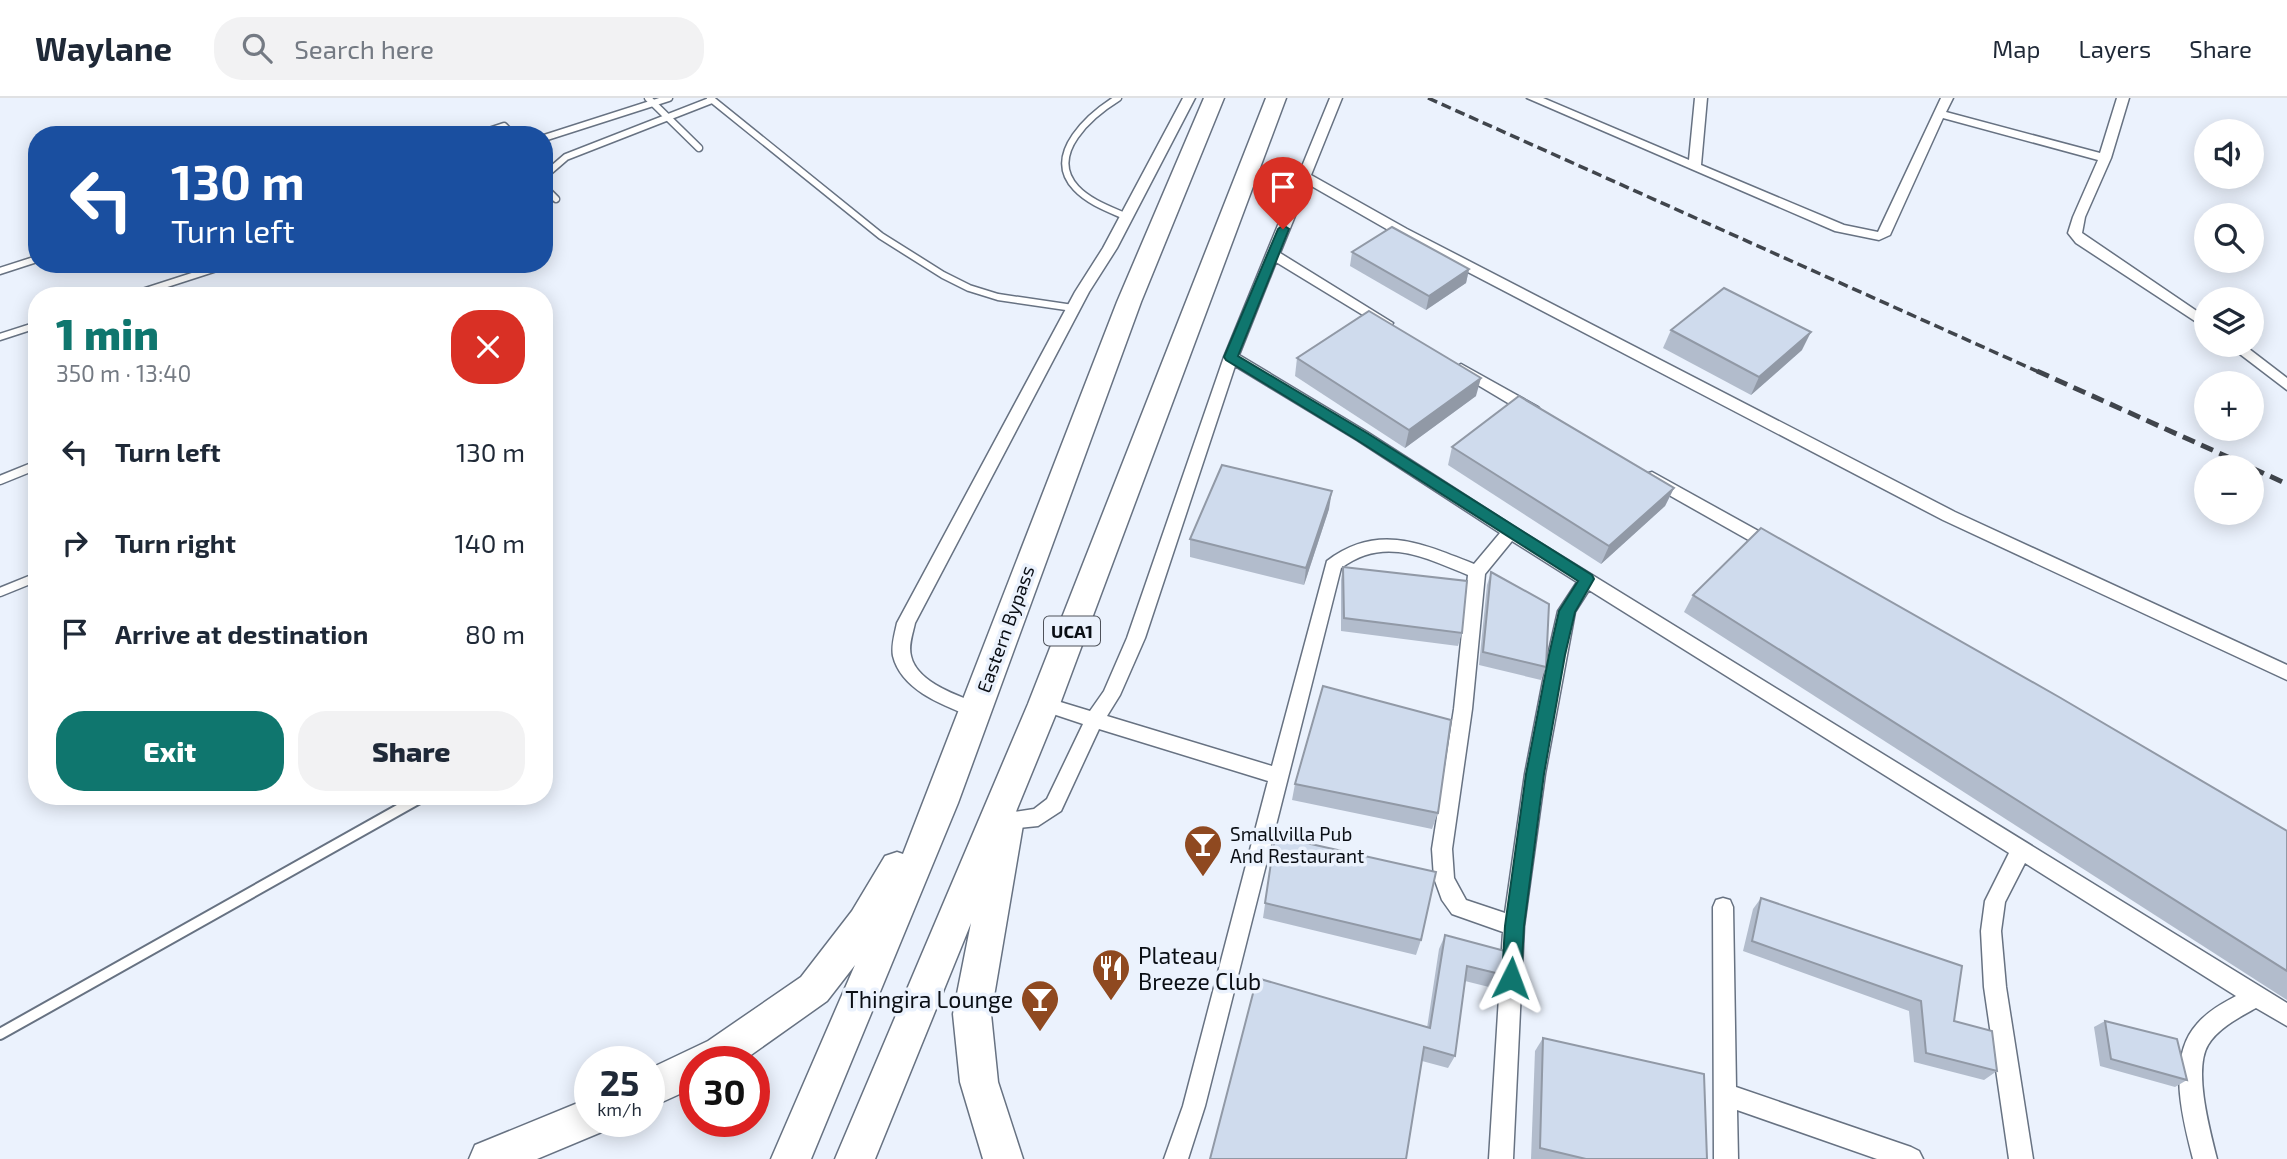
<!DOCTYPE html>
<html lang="en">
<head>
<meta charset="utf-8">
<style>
	:root { --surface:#fff; --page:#f2f2f3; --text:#1f2937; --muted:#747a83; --line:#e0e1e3; --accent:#0f766e }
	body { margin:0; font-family:"Exo 2",sans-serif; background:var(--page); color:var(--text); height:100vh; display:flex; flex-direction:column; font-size:26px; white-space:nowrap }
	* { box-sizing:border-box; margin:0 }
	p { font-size:23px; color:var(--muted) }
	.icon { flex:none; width:38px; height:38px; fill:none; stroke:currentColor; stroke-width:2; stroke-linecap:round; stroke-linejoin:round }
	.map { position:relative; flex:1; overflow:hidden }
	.side { position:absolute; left:28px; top:189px; width:525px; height:518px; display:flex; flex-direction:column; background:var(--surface); border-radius:28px; box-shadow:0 4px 18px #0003 }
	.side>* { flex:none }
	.top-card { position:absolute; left:28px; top:28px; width:525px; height:147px; border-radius:28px; box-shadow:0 4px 18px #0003; background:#1a4fa0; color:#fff; overflow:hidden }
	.controls { position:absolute; left:2194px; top:21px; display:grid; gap:14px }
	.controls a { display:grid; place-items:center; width:70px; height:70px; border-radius:50%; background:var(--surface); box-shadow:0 4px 18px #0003; font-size:35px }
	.speed { position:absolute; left:574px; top:948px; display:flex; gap:14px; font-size:35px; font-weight:700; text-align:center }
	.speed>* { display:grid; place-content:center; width:91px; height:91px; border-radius:50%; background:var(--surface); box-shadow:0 4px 18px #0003; line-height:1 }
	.speed small { font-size:18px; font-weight:400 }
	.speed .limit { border:10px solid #d22; background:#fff; color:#111 }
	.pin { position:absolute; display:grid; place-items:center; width:60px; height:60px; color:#fff; margin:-72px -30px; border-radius:50% 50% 50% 0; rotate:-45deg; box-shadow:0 0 7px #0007 }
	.pin .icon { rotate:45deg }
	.me { position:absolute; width:77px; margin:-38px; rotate:3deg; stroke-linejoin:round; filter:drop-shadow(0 0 5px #0008) }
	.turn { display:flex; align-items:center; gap:24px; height:147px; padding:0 28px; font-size:32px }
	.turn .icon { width:91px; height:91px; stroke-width:2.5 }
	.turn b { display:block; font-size:49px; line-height:60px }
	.round { display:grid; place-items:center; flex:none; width:74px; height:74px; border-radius:28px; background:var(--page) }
	.summary { display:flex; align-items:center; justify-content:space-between; height:119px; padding:0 28px }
	h1 { font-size:42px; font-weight:800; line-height:52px; color:var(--accent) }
	.primary-button { display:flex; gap:14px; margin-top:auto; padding:14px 28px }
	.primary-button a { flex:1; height:80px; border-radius:28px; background:var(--accent); color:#fff; font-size:28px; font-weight:800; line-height:80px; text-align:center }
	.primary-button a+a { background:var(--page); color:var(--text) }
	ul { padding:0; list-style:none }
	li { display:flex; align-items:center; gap:21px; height:91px; padding:0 28px }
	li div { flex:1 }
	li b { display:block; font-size:26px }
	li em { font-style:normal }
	header { display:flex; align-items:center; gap:42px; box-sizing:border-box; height:98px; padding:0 35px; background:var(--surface); border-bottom:2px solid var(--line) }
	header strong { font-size:33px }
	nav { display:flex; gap:38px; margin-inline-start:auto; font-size:24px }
	.search { width:490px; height:63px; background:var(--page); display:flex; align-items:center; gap:18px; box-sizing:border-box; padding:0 24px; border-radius:28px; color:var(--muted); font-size:26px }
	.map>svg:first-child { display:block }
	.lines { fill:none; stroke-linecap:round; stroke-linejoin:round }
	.lane-far2-casing { stroke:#677282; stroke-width:9 }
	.lane-far1-casing { stroke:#677282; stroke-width:11 }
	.lane-casing { stroke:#677282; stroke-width:14 }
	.street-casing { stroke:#677282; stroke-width:3 }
	.primary-casing { stroke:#677282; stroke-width:3 }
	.lane-far2 { stroke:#fff; stroke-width:6 }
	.lane-far1 { stroke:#fff; stroke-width:8 }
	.lane { stroke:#fff; stroke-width:10 }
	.street { fill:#fff; fill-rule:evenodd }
	.primary { fill:#fff; fill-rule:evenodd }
	.rail-far1 { stroke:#40454c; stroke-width:3.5; stroke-dasharray:10 5; stroke-linecap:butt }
	.rail { stroke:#40454c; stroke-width:5; stroke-dasharray:13 7; stroke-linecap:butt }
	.wall { fill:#b2bccc }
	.shaded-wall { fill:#9199a6 }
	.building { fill:#cfdbed; stroke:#9199a6; stroke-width:2 }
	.route { fill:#0f766e; stroke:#0a4d48; stroke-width:2 }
	.labels { text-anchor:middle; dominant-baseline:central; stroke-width:7; stroke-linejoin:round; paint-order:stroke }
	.shield { fill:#ebf2fd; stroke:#4e525a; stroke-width:2 }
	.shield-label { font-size:18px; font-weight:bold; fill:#0a0e14 }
	.street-label { font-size:19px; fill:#0a0e14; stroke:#ebf2fd }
	.poi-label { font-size:19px; fill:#0a0e14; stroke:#ebf2fd; text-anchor:start }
	.near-poi-label { font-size:23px; fill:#0a0e14; stroke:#ebf2fd; text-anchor:start }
</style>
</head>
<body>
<header>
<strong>Waylane</strong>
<div class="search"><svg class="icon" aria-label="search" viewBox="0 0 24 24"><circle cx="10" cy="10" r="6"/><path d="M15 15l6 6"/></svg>Search here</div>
<nav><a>Map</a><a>Layers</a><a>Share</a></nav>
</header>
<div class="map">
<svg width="2287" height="1061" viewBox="0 0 2287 1061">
	<rect width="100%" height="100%" fill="#ebf2fd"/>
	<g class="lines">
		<defs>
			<g id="lane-far2">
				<polyline points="648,0 699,50"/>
				<polyline points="710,0 881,138 943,177 969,190 998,199 1073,210"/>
				<path d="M1118,0c-26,16 -74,56 -42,90 13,14 33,21 51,29"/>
				<polyline points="480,36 504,28 513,37"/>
				<polyline points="544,40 669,0"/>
				<polyline points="544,78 566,59 712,2"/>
				<polyline points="544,89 556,101"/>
				<polyline points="0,173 37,161"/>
				<polyline points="130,198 229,166"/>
				<polyline points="0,239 37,227"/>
			</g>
			<g id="lane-far1">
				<polyline points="0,382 37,367"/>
				<polyline points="0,494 37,479"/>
			</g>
			<polyline id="lane" points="0,936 423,698"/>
			<g id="street">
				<path d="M1183,0h12l-78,150 -28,44 -174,331c-2,10 -7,22 -4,33 6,27 48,40 71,49l2,5 -2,5 -7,3 -7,-3c-28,-11 -67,-26 -75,-59 -2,-11 2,-23 4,-33l178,-331 28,-44z"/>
				<path d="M1330,0h12l-31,77 96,54 548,283 332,153v15l-344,-160 -546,-285 -89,-51 -28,69 113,70 -2,3h-10l-105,-64 -37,93 128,77 149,96 771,475v23l-31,-18c-16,9 -38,20 -48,37 -15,25 2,86 9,114h-24c-10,-39 -27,-101 4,-135 11,-13 26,-21 39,-28l-211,-133 -20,39 -4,29 5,56 27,172h-24l-25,-172 -3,-56 4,-30 24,-48 -420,-263 -14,22 -30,162 -21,152 -11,233h-24l14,-227 -51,-18 -10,-14 -8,-22 -2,-29 22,-140 14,-134c-44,-18 -84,-39 -127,-7l-136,538 -17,53h-24l19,-53 85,-325 -169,-52 -38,82 -23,15 -31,3 -7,-3 -3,-6 3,-6 34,-5 13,-10 36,-75 -45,-15 -3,-5 3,-5 6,-2 46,14 14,-20 23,-53 97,-281zM1235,268l122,74 143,93 -26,31c-53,-21 -97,-41 -147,-3l-55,205 -165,-50 13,-21 25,-57zM1512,443l65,41 -19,29 -10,44 -23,119 -20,139 -39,-13 -12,-22 -2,-29 20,-140 13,-135z"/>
				<polygon points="1527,0 1543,0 1689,62 1695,0 1707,0 1701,67 1844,127 1878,134 1941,0 1953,0 1946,14 2100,55 2117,0 2129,0 2111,60 2085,119 2082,135 2207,220 2207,231 2076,145 2068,135 2073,119 2098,62 1943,20 1890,137 1879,142 1835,133"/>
				<polygon points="2228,247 2244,247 2287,280 2287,292"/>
				<polygon points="1461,266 1538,309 1541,313 1538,317 1528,317 1456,274 1454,271"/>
				<polygon points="1652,374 1780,445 1782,449 1780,453 1768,453 1646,384 1644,380 1646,376"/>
				<polygon points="1723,800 1730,802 1733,809 1736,989 1911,1049 1919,1053 1923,1061 1877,1061 1737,1012 1738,1061 1714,1061 1713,809 1716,802"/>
			</g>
			<g id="primary">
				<polygon points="1204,0 1224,0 1141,204 958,705 811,1061 771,1061 855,867 827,903 741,964 695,964 695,989 649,1010 649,971 708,943 801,879 852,813 885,758 897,754 903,756 1117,204"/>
				<polygon points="1266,0 1286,0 1060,606 1015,716 1023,727 991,916 998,984 1023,1061 983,1061 960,984 953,916 971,825 875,1061 835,1061 1028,606"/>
				<polygon points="590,1000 590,1024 608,1024 604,1033 537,1061 469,1061 475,1047"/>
			</g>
		</defs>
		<use href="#lane-far2" class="lane-far2-casing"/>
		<use href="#lane-far1" class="lane-far1-casing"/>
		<use href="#lane" class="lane-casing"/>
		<use href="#street" class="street-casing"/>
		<use href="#primary" class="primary-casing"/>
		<use href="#lane-far2" class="lane-far2"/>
		<use href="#lane-far1" class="lane-far1"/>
		<use href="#lane" class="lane"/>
		<use href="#street" class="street"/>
		<use href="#primary" class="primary"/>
		<polyline class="rail-far1" points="1428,0 2041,275"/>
		<g class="rail">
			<polyline points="2037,273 2250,369"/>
			<polyline points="2252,370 2287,386"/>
		</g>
	</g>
	<g class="wall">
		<polygon points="1352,154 1469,171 1466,185 1426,212 1350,168"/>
		<polygon points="1671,232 1802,252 1751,297 1663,250"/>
		<polygon points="1297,260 1476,298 1405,350 1295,278"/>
		<polygon points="1452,349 1674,390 1665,408 1601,466 1448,367"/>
		<polygon points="1329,411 1304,487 1190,459 1190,441"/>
		<polygon points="1343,469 1462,535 1458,548 1341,533 1341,482"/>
		<polygon points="1491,474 1546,569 1541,582 1479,567 1487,487"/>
		<polygon points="1693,497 2287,733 2287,902 1684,514"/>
		<polygon points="1295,686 1438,715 1432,731 1292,702"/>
		<polygon points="1275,738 1421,842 1416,857 1263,820"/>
		<polygon points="1761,800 1954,923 1997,973 1984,982 1914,964 1909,913 1743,853 1753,811"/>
		<polygon points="1445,837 1504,877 1497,891 1465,883 1455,958 1448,970 1422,963 1439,851"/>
		<polygon points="2105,923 2187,982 2175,989 2100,968 2094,929"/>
		<polygon points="1543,940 1707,1061 1531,1061 1535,953"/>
	</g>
	<g class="shaded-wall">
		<polygon points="1469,171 1466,185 1426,212 1429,198"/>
		<polygon points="1811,234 1802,252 1751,297 1759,279"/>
		<polygon points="1481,280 1476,298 1405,350 1409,332"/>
		<polygon points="1674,390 1665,408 1601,466 1609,448"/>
		<polygon points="1332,393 1329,411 1304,487 1306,470"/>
	</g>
	<g class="building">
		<polygon points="1392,129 1469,171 1429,198 1352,154"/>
		<polygon points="1724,190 1811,234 1759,279 1671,232"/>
		<polygon points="1369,213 1481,280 1409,332 1297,260"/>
		<polygon points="1519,298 1674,390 1609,448 1452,349"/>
		<polygon points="1222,367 1332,393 1306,470 1190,441"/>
		<polygon points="1761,430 2059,599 2287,733 2287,873 1693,497"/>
		<polygon points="1343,469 1467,483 1462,535 1344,520"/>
		<polygon points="1491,474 1549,506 1546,569 1483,554"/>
		<polygon points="1323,588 1451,622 1438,715 1295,686"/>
		<polygon points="1275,738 1436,774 1421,842 1265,805"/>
		<polygon points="1761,800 1962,868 1954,923 1992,933 1997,973 1926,955 1921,903 1752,843"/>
		<polygon points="1445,837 1505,853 1504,877 1467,868 1455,958 1424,949 1406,1061 1210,1061 1257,880 1430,930"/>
		<polygon points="2105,923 2177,941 2187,982 2111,961"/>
		<polygon points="1543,940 1704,976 1707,1061 1586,1061 1540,1050"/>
	</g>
	<polygon class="route" points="1283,127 1289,131 1238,258 1367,335 1592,477 1594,481 1575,514 1565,557 1544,676 1524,828 1521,880 1518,886 1511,889 1505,886 1502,880 1505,828 1526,676 1549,557 1559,513 1578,483 1357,342 1226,262 1224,259 1278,131"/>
	<defs>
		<symbol id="bar-pin" viewBox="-11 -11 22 30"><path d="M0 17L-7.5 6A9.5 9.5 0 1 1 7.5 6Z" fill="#8f4920" stroke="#ebf2fd"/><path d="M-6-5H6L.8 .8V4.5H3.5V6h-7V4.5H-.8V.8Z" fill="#fff"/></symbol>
		<symbol id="restaurant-pin" viewBox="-11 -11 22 30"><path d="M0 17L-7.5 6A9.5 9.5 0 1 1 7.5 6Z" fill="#8f4920" stroke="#ebf2fd"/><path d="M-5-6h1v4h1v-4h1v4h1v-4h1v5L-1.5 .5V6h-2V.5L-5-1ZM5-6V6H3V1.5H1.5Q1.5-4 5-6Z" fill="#fff"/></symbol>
	</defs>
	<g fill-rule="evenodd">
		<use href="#bar-pin" x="1181" y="724" width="44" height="60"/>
		<use href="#restaurant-pin" x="1089" y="848" width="44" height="60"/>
		<use href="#bar-pin" x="1018" y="879" width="44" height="60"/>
	</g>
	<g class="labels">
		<rect class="shield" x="1044" y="518.5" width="56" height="29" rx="5"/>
		<g class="shield-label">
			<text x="1072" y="533">UCA1</text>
		</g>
		<g class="street-label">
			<text transform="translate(1005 531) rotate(-70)">Eastern Bypass</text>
		</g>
		<g class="poi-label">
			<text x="1230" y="735">Smallvilla Pub<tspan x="1230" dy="22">And Restaurant</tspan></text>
		</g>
		<g class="near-poi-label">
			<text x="1138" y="857">Plateau<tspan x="1138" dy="26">Breeze Club</tspan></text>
			<text x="1013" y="901" text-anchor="end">Thingira Lounge</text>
		</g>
	</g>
</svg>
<div class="controls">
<a><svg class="icon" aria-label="sound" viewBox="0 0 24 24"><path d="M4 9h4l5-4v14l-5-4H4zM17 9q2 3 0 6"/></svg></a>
<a><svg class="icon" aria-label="search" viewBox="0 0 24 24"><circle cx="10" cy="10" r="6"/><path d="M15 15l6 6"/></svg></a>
<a><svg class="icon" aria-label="layers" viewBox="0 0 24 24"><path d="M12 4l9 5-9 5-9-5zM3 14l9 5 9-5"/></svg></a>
<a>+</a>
<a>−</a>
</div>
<div class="speed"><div>25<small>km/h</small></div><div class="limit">30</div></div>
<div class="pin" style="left:1283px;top:131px;background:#d93025"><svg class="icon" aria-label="arrive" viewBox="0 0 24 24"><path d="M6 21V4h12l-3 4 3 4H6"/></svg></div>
<svg class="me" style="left:1511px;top:880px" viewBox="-20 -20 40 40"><path d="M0-17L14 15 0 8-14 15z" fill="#0f766e" stroke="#fff" stroke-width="4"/></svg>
<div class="top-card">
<div class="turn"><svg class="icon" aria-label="left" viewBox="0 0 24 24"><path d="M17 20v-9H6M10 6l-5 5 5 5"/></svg><div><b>130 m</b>Turn left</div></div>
</div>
<section class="side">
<div class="summary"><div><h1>1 min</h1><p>350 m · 13:40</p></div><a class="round" style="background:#d93025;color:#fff"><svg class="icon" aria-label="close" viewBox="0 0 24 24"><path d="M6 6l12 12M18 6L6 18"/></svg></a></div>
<ul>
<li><svg class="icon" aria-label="left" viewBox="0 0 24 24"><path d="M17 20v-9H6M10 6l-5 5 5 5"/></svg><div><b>Turn left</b></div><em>130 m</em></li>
<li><svg class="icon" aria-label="right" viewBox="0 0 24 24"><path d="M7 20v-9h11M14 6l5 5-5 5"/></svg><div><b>Turn right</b></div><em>140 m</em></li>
<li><svg class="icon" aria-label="arrive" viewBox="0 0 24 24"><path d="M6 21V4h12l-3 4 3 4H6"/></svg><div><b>Arrive at destination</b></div><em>80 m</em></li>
</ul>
<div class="primary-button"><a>Exit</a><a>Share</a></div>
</section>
</div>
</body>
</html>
